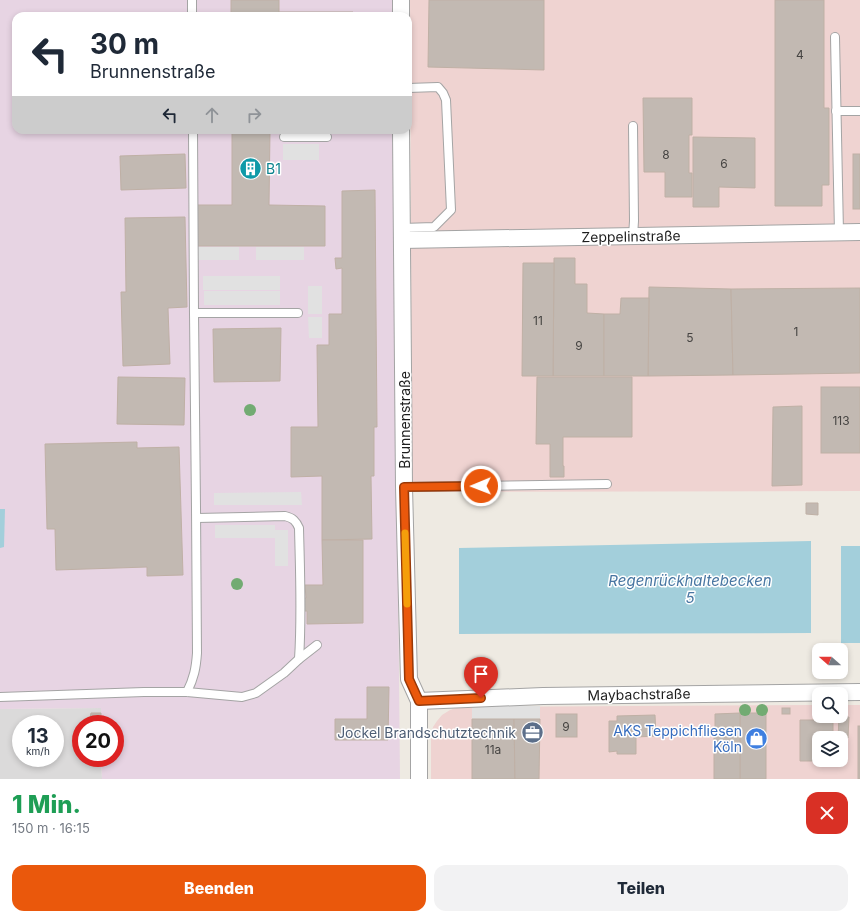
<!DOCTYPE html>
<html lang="de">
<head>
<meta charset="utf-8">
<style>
	:root { --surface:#fff; --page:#f2f2f3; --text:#1f2937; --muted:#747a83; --accent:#ea580c }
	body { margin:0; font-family:Inter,sans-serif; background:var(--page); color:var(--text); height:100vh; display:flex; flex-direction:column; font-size:15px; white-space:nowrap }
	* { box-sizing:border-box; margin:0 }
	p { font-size:13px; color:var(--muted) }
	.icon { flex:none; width:22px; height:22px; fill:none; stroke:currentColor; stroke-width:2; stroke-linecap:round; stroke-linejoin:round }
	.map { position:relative; height:779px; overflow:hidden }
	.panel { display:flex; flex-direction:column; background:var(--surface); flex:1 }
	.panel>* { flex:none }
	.top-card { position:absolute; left:12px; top:12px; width:400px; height:122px; border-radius:12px; box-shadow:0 2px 6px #0003; background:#fff; color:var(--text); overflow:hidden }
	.needle { width:26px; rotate:291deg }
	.tools { position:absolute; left:812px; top:643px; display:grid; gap:8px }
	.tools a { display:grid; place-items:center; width:36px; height:36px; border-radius:8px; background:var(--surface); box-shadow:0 2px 6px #0003; font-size:20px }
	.speed { position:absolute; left:12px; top:715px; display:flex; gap:8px; font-size:20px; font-weight:700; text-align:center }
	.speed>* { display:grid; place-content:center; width:52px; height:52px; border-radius:50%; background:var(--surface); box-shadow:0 2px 6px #0003; line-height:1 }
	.speed small { font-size:10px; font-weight:400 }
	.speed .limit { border:6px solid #d22; background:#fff; color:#111 }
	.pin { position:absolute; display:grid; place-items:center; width:34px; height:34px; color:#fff; margin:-41px -17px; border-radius:50% 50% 50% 0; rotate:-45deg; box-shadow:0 0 4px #0007 }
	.pin .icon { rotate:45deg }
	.me { position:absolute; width:44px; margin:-22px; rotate:269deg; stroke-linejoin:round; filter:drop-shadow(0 0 3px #0008) }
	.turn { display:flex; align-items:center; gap:14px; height:84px; padding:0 12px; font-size:18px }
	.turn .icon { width:52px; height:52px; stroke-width:2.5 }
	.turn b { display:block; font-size:28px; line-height:34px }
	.lanes { display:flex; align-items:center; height:38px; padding:0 12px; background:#0003; justify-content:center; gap:20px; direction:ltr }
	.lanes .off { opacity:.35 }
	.round { display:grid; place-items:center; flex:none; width:42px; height:42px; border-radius:12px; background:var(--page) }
	.summary { display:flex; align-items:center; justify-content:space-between; height:68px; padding:0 12px }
	h1 { font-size:24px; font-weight:800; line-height:30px; color:#1e9e55 }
	.primary-button { display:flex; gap:8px; margin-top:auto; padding:8px 12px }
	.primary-button a { flex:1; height:46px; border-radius:12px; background:var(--accent); color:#fff; font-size:16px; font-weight:800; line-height:46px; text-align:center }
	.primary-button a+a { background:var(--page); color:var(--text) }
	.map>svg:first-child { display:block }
	.residential { fill:#dbdada; fill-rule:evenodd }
	.commercial { fill:#efd3d1; fill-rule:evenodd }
	.industrial { fill:#e7d4e3 }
	.parking { fill:#e1e1e1 }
	.water { fill:#a3cfdb }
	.building { fill:#c2b9b2; stroke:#bfb0a5 }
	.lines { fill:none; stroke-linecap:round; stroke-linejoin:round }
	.lane-casing { stroke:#a4a4a4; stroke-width:10 }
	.street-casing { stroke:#a4a4a4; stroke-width:18 }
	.lane { stroke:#fff; stroke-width:8 }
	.street { stroke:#fff; stroke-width:16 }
	.tree { fill:#72ab72 }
	.route-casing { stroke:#983908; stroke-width:10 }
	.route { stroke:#ea580c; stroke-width:7 }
	.slow { stroke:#f59e0b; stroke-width:7 }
	.labels { text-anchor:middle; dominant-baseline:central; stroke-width:3; stroke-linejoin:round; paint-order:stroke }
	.number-label { font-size:12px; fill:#464442 }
	.culture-label { font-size:14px; fill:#0d838f; stroke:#fff; text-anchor:start }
	.street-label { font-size:14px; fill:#1d1d1d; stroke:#fff }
	.shop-label { font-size:14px; fill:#366cbe; stroke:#fff; text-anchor:end }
	.service-label { font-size:14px; fill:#4e5e75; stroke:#fff; text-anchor:end }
	.water-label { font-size:15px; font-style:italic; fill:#4876a2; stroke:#fff }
</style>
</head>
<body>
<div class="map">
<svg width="860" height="779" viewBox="0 0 860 779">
	<rect width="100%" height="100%" fill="#eeeae2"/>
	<path class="residential" d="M101,708v16h-20v34h20l1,21h-102v-70zM21,724h34v34h-34z"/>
	<g class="commercial">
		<polygon points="410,0 860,0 860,491 412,492"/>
		<path d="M819,705v11h22v-11h19v74h-429v-42l2,-10 4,-6 5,-6 8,-5 9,-3zM819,738h22v22h-22z"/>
	</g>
	<polygon class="industrial" points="0,0 395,0 395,16 16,16 16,130 395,130 397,467 400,779 102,779 101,758 115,758 115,724 101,724 101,708 0,709"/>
	<g class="parking">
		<rect x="283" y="144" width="36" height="16"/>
		<rect x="198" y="247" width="41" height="13"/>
		<rect x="256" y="247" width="48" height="13"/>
		<rect x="203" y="276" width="77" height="14"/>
		<rect x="308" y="286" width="14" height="28"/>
		<rect x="204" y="291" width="76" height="14"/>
		<polygon points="308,317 322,317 322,338 309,338"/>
		<polygon points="301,492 302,505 214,505 214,493"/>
		<polygon points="215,525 275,525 275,530 288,530 288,566 275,566 275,538 215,538"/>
		<rect x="472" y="706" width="68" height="13"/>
	</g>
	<g class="water">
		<polygon points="0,509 5,509 4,547 0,548"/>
		<polygon points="811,541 811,633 459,634 459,548"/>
		<rect x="841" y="546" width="19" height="97"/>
	</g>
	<g class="building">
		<polygon points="231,0 279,0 279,12 353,12 353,16 231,16"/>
		<polygon points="429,0 544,0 544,70 428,67"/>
		<polygon points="775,0 824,0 824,108 829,108 829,185 822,185 822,206 775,206"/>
		<polygon points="643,98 692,98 692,135 689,135 689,173 692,173 692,197 665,197 665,172 644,172"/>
		<polygon points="232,130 270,130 269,205 325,206 325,246 197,246 197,205 232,205"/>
		<polygon points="693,137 755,138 755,188 719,187 719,207 693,207"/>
		<polygon points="185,154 186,188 121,190 120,156"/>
		<rect x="853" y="154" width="7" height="55"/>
		<polygon points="375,190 377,427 374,427 374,476 371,476 372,539 322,540 322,476 291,477 291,427 318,427 317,345 329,345 329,314 342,314 342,268 336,269 335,258 342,258 342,191"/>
		<polygon points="185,217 187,307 168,308 170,364 123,366 121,292 126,292 125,218"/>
		<polygon points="554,258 575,258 575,284 587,284 587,313 604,314 604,376 553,376"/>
		<polygon points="523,263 554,263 553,376 522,376"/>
		<polygon points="649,287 731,289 733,375 648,376"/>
		<polygon points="860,288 860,373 733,375 731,289"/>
		<polygon points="621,298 649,298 648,376 604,376 604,314 620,314"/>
		<polygon points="281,328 280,381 214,382 213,329"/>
		<polygon points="118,377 185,378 184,425 117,424"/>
		<polygon points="537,377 632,377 632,437 563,437 563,466 564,466 564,477 550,477 550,444 536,444"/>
		<rect x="821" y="387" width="39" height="66"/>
		<polygon points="802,406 802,485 772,486 773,407"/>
		<polygon points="137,442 137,448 179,447 183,575 147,576 147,567 56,570 55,529 47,529 45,444"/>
		<polygon points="806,503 818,503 818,515 806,514"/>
		<polygon points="322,540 363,540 363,623 307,624 307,611 302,611 302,598 306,598 305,585 323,585"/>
		<polygon points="367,687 389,687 388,740 335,740 335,719 367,719"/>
		<rect x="782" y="708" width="8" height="6"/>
		<polygon points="91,713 101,713 101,718 90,718"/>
		<rect x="740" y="713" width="26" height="66"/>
		<polygon points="740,713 740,731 715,731 715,714"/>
		<rect x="556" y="714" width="21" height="23"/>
		<polygon points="655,715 656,736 636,737 636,754 617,754 617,751 609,752 609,721 617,721 617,716"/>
		<polygon points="839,717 849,717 848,738 838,738"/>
		<polygon points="472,719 514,719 515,779 472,779"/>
		<polygon points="514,719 540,719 539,779 515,779"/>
		<polygon points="800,720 833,720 833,738 819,738 819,760 832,760 832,761 800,761"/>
		<rect x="858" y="726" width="2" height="53"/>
		<rect x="714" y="731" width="26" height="48"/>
	</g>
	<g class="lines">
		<defs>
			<g id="lane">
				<polyline points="192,0 192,16"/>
				<polyline points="835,37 839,233"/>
				<polyline points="836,111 860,111"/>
				<polyline points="633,126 634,221 633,236"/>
				<polyline points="284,137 327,137"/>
				<polyline points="402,228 434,227 451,210 446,100 443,93 438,87 408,88"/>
				<polyline points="194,313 298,313"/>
				<polyline points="404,487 607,484"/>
				<polyline points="299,659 317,645"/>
				<path d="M187,692c7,-14 9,-24 10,-39l-1,-145 -2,-195 -1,-183"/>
				<path d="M0,697l144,-5h43l55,5 14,-4 28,-20 15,-14c3,-44 1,-87 0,-131 -3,-7 -6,-10 -14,-12l-88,2"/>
			</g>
			<g id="street">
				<polyline points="401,0 401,16"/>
				<polyline points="401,130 404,487 409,679 419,701 419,779"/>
				<polyline points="402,240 860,232"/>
				<polyline points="419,701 543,696 860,692"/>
			</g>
		</defs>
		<use href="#lane" class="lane-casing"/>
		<use href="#street" class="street-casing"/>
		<use href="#lane" class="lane"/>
		<use href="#street" class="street"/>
	</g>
	<g class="tree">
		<circle cx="250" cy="410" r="6"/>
		<circle cx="237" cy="584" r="6"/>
		<circle cx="745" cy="710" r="6"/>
		<circle cx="762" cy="710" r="6"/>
	</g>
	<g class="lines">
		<defs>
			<polyline id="route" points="481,486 404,487 409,679 419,701 481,698"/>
		</defs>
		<use href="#route" class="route-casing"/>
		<use href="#route" class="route"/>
		<polyline class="slow" points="405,533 407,604"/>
	</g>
	<defs>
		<symbol id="building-disc" viewBox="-11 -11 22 22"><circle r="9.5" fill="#0f9aa8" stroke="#fff"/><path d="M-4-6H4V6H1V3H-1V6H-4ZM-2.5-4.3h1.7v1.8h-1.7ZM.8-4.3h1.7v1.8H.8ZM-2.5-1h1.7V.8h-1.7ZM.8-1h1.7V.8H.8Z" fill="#fff"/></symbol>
		<symbol id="office-disc" viewBox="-11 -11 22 22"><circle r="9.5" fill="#5c6f8a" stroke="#fff"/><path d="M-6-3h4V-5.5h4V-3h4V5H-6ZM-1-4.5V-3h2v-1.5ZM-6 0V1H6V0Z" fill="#fff"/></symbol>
		<symbol id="shop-disc" viewBox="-11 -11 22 22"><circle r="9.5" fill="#3f7fe0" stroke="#fff"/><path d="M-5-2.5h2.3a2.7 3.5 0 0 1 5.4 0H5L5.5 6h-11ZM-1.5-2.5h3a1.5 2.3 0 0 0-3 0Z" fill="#fff"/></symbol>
	</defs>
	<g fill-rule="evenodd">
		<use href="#building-disc" x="238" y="156" width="25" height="25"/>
		<use href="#office-disc" x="520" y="720" width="25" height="25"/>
		<use href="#shop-disc" x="744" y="726" width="25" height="25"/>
	</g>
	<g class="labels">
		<g class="number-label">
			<text x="800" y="54">4</text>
			<text x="666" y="154">8</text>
			<text x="724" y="163">6</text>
			<text x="538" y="320">11</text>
			<text x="796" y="331">1</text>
			<text x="690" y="337">5</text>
			<text x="579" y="345">9</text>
			<text x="841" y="420">113</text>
			<text x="566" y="726">9</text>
			<text x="493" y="749">11a</text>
		</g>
		<g class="culture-label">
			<text x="266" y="168">B1</text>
		</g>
		<g class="street-label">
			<text transform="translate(631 236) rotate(-1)">Zeppelinstraße</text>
			<text transform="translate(404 420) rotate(-90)">Brunnenstraße</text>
			<text transform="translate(639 694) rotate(-1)">Maybachstraße</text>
		</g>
		<g class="shop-label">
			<text x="742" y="730">AKS Teppichfliesen<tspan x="742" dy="16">Köln</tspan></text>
		</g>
		<g class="service-label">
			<text x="516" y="732">Jockel Brandschutztechnik</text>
		</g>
		<g class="water-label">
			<text x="690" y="580">Regenrückhaltebecken<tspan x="690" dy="17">5</tspan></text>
		</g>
	</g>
</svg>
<div class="tools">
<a><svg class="needle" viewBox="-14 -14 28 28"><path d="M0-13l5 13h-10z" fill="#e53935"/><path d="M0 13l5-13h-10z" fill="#747a83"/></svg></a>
<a><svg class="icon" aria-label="search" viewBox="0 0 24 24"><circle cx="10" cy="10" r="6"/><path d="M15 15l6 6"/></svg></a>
<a><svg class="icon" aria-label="layers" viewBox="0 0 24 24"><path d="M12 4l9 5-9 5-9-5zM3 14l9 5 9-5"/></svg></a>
</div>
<div class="speed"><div>13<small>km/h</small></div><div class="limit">20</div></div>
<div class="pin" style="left:481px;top:698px;background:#d93025"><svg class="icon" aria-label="arrive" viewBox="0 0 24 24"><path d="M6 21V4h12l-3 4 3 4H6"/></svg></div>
<svg class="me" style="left:481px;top:486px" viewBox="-20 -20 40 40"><circle r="17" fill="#ea580c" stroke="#fff" stroke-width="3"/><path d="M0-11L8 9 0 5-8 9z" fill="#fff"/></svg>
<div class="top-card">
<div class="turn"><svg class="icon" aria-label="left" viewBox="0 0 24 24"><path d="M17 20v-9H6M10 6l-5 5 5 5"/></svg><div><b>30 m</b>Brunnenstraße</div></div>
<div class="lanes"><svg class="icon" aria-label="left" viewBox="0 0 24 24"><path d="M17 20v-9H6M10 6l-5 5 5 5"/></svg><svg class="icon off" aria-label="ahead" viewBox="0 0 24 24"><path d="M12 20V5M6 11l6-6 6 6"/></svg><svg class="icon off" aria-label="right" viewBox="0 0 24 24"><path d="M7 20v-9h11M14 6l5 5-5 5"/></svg></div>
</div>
</div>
<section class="panel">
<div class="summary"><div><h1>1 Min.</h1><p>150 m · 16:15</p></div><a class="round" style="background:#d93025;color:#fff"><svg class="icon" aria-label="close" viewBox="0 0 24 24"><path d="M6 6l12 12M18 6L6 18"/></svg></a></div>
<div class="primary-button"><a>Beenden</a><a>Teilen</a></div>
</section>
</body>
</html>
